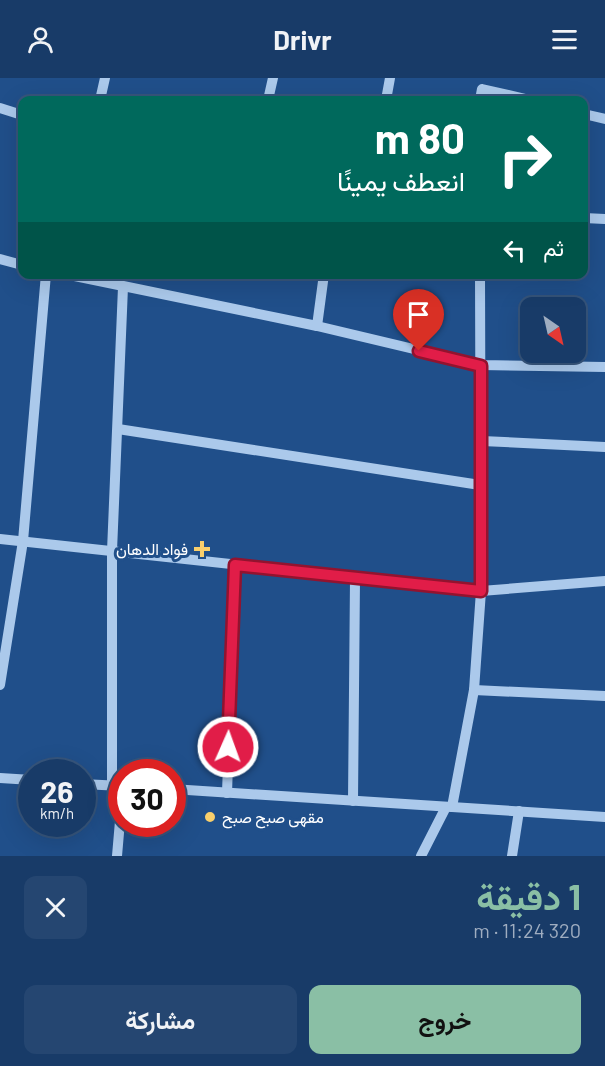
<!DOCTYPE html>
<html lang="ar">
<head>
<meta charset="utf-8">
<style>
  :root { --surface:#183b68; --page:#254671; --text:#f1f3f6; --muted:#9fadc0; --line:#36557c; --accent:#8abfa5 }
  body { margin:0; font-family:Barlow,Vazirmatn,sans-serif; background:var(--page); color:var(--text); direction:rtl; height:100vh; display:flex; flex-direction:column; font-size:22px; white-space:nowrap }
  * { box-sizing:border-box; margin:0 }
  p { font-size:20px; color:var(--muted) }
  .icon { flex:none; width:33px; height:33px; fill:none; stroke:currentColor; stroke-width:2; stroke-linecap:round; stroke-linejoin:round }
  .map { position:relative; height:778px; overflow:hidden; direction:ltr }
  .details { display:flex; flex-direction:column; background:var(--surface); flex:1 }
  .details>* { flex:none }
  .guide { position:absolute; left:18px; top:18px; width:570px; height:183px; border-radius:12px; box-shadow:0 6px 24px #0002,0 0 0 2px var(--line); direction:rtl; background:#00695c; color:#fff; overflow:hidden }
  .needle { width:39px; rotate:146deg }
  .buttons { position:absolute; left:520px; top:219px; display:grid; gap:12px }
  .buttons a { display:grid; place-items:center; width:66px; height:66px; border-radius:12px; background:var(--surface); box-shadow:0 6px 24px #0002,0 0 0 2px var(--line); font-size:30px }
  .speed { position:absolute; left:18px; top:681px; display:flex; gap:12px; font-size:30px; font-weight:700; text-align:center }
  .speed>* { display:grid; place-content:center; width:78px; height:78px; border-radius:50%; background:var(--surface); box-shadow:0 6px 24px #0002,0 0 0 2px var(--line); line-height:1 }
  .speed small { font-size:15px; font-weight:400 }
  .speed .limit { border:9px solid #d22; background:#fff; color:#111 }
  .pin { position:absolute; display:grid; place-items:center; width:51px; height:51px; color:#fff; margin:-62px -26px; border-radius:50% 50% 50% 0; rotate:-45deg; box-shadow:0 0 6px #0007 }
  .pin .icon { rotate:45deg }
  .me { position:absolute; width:66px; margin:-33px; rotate:2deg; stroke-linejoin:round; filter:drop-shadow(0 0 4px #0008) }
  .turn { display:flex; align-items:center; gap:21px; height:126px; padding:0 24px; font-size:27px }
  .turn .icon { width:78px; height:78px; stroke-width:2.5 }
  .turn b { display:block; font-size:42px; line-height:51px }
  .then { display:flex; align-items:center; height:57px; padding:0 24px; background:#0003; gap:12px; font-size:22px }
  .round { display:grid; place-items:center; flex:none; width:63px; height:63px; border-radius:12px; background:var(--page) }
  .headline { display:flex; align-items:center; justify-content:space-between; height:102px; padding:0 24px }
  h1 { font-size:36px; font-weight:700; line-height:45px; color:var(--accent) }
  .action { display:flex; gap:12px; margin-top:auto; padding:12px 24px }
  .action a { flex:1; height:69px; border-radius:12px; background:var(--accent); color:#111; font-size:24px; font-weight:700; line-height:69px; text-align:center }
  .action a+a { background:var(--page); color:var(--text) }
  header { display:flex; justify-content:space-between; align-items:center; height:78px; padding:0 24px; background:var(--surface); font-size:27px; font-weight:700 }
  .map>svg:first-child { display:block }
</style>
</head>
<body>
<header><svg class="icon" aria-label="menu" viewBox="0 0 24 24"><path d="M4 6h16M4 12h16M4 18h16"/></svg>Drivr<svg class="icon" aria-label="person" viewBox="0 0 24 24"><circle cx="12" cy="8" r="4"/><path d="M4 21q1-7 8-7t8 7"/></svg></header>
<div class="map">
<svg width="605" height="778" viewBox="0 0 605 778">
  <rect width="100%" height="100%" fill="#204f8a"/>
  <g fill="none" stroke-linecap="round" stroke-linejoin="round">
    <g stroke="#abc9eb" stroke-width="10">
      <path d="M100 22 105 0"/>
      <path d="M268 22 273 0"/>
      <path d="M386 22 390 0"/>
      <path d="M480 22 482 11 530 22"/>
      <path d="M0 30 22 37"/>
      <path d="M584 36 605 41"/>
      <path d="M584 140 605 141"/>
      <path d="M0 181 22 187"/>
      <path d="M65 196 317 248 481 287 605 289"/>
      <path d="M317 248 324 196"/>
      <path d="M118 351 480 407"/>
      <path d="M482 363 605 369"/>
      <path d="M0 461 481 513 605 503"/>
      <path d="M0 607 23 463 46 196"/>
      <path d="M474 612 605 618"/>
      <path d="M0 700 32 702"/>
      <path d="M82 706 122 708"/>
      <path d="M112 707V473L123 209"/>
      <path d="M172 711 605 739"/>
      <path d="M227 715 235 487"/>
      <path d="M353 723 355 501"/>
      <path d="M452 729 474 612 481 513 480 196"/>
      <path d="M117 778 122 720"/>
      <path d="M421 778 446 729"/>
      <path d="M512 778 519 733"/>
    </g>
  </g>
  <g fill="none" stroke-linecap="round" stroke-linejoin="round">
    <g stroke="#92132f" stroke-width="15">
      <path id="route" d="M228 669 235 487 481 513V288L419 273"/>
    </g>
    <use href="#route" stroke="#e11d48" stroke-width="10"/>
  </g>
  <g fill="#f9cf6c" stroke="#204f8a" stroke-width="2">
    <path d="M199 462h6v6h6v6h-6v6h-6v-6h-6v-6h6z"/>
    <circle cx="210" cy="739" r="6"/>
  </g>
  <g text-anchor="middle" stroke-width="6" stroke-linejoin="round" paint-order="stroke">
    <g font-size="16" fill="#fff" stroke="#204f8a" text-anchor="end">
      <text x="188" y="477">فواد الدهان</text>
      <text x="222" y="745" text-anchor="start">مقهى صبح صبح</text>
    </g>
  </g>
</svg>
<div class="buttons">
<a><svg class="needle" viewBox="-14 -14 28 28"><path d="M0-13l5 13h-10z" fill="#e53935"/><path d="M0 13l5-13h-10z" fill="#9fadc0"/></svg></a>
</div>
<div class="speed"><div>26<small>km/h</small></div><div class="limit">30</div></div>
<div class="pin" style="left:419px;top:273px;background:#d93025"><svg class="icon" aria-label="arrive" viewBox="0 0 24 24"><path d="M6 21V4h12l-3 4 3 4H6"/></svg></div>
<svg class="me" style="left:228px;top:669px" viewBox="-20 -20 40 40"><circle r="17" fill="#e11d48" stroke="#fff" stroke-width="3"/><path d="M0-11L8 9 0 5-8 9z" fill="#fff"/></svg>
<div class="guide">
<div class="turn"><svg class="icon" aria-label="right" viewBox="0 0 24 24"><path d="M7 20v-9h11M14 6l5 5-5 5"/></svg><div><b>80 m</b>انعطف يمينًا</div></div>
<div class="then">ثم<svg class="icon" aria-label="left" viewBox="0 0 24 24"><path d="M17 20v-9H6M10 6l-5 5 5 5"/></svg></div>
</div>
</div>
<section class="details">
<div class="headline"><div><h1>1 دقيقة</h1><p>320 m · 11:24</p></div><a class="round"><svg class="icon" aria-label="close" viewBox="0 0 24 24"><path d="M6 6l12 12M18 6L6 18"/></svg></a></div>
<div class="action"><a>خروج</a><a>مشاركة</a></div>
</section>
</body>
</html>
